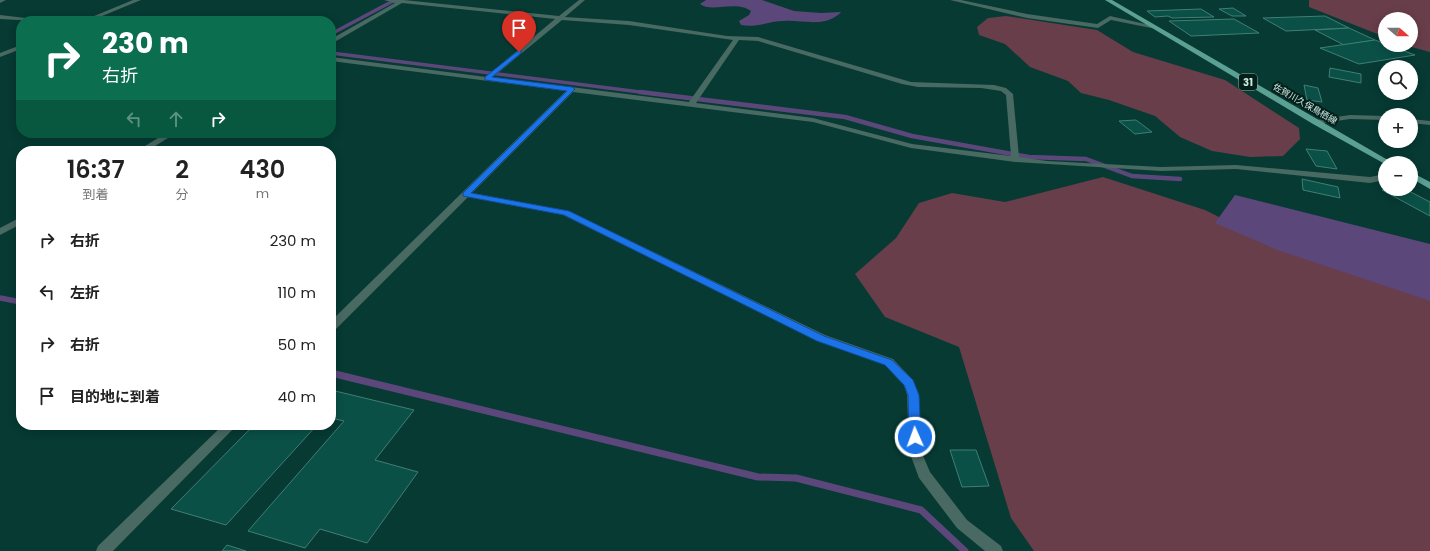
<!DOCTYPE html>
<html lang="ja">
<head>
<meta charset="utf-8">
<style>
  :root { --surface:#fff; --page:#f6f6f6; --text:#222; --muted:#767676 }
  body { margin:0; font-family:Poppins,"Noto Sans JP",sans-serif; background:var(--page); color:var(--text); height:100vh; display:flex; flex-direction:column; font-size:15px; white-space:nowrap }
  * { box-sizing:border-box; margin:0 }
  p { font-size:13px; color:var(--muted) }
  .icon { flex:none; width:22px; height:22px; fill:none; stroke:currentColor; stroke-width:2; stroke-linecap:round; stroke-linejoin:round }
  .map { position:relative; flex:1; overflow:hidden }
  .panel { position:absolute; left:16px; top:146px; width:320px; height:284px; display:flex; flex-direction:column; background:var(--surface); border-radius:16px; box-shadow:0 2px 10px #0003 }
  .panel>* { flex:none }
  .hud { position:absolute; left:16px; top:16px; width:320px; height:122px; border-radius:16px; box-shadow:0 2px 10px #0003; background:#0b6e4f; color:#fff; overflow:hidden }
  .needle { width:26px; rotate:110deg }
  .controls { position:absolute; left:1378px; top:12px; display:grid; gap:8px }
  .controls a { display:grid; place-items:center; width:40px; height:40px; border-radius:50%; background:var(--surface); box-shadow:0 2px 10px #0003; font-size:20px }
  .pin { position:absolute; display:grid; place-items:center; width:34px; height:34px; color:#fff; margin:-41px -17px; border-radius:50% 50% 50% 0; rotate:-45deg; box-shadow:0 0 4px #0007 }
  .pin .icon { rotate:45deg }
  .me { position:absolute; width:44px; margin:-22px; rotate:358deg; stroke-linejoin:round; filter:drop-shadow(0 0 3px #0008) }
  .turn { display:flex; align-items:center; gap:14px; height:84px; padding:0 20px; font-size:18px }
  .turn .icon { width:52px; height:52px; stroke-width:2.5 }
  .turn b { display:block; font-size:28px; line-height:34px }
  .lanes { display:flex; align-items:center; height:38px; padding:0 20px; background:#0003; justify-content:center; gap:20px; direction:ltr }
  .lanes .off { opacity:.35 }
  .eta { display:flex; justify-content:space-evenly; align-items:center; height:68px; text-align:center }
  .eta b { font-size:24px; font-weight:600; line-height:28px }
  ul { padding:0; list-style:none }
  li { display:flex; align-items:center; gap:12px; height:52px; padding:0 20px }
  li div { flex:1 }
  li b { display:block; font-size:15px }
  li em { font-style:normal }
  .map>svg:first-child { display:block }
</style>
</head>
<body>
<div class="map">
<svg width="1430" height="551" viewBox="0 0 1430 551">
  <rect width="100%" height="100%" fill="#063a33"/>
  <g fill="#683e4a">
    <path d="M1309 0H1430V52L1404 45H1411V19H1385V37L1309 7Z"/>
    <path d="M1006 16 1097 30 1133 52 1225 80 1299 128 1300 139 1283 156 1250 157 1212 151 1180 137 1155 116 1109 100 1081 93 1068 81 1030 67 1005 44 979 35 977 27 988 18Z"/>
    <path d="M1103 177 1205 210 1275 245 1430 298V551H1034L1011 518 959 347 885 317 855 274 896 238 919 203 952 193 1005 202Z"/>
  </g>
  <g fill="#5c477b">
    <path d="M706 0H762L794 11 821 13 841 12C838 16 830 20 825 21 812 24 797 20 784 21 769 21 757 28 741 25L739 21 749 15 751 11C736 0 712 13 700 4Z"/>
    <path d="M1235 195 1430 244V301L1280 251 1215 223Z"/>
  </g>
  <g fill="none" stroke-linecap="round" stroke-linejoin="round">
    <g stroke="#5c477b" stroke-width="3.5">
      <path d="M331 34 395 0"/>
      <path d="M331 53 648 93"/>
    </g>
    <path stroke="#5c477b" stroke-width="4.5" d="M640 92 845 117 912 136 1029 157 1086 159 1132 176 1180 179"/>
    <path stroke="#5c477b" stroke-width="5.5" d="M0 298 21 302"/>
    <path stroke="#5c477b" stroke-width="7" d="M331 373 758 477 796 478 921 510 965 551"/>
  </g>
  <g fill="#0a5047" stroke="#417e74">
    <path d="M1233 8 1246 16H1232L1219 9Z"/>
    <path d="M1201 9 1214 17 1172 18 1168 16 1155 17 1147 11Z"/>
    <path d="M1325 16 1349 28 1286 31 1263 18Z"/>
    <path d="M1234 19 1259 33 1191 36 1169 21Z"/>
    <path d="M1349 28 1375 40 1344 45 1315 30Z"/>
    <path d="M1375 40 1415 55 1359 64 1320 48Z"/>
    <path d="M1330 68 1361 74V83L1329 77Z"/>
    <path d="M1304 85 1318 88 1322 102 1307 100Z"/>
    <path d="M1136 120 1152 132 1135 134 1119 121Z"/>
    <path d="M1306 149 1327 151 1337 169 1316 166Z"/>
    <path d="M1302 179 1338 187 1340 198 1303 190Z"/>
    <path d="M1386 189H1405L1430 202V216L1382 190Z"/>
    <path d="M331 390 414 410 375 460 418 472 367 543 320 529 305 548 248 531 344 421 331 418Z"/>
    <path d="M254 425H317L226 525 171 509Z"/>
    <path d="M950 450H976L989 486 962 487Z"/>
    <path d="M227 545 246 551H222Z"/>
  </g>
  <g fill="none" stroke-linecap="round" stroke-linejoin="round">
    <g fill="#496963" fill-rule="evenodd">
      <path d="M0 0H6L0 3Z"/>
      <path d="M133 0H141L90 21H82Z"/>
      <path d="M384 0H404L559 16 579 0H585L565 17 629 21 727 36 758 37 911 82 994 85 1006 88 1013 94 1019 157 1047 161 1161 167 1236 165 1370 177 1385 174V180L1370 183 1236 169 1161 171 1015 162 911 148 813 122 573 92 472 193 569 211 825 335 893 359 913 380 919 395 921 451 930 472 967 520 1001 546 1003 551H985L957 528 919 478 909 451 907 395 904 385 885 365 817 341 563 215 468 197 335 330 331 331V321L566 91 331 61V57L486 77 555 19 402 3 331 44V39L395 3ZM562 20 629 25 733 40 689 102 493 77ZM739 40 758 41 902 84 918 87 981 88 1001 91 1006 95 1011 156 912 144 813 118 696 103Z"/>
      <path d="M950 0H961L1027 14 1097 24 1110 16 1154 26 1151 28 1111 20 1098 28 1027 18Z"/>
      <path d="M0 15 34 19 37 21 0 19Z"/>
      <path d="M21 45V49L0 57V53Z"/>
      <path d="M1350 115 1385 116V120L1350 119 1316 124 1312 122 1316 120Z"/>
      <path d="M1411 119 1430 121V125L1411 123Z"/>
      <path d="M166 133H176L147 151H137Z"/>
      <path d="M21 217V224L0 235V228Z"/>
      <path d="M223 425H237L113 551H96L98 546Z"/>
    </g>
    <g fill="#5ba093" fill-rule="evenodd">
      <path d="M1105 0H1112L1393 163 1385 164 1313 124Z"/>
      <path d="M1411 172 1430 182V189L1411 178Z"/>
    </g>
  </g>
  <path fill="#1a73e8" stroke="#114b97" d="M519 50 522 52 521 53 492 77 572 87 575 89 471 193 569 211 824 336 892 360 913 380 919 395 921 437 919 440 915 441 911 440 909 437 908 395 904 385 885 365 817 341 564 215 463 196V193L567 91 485 80V77Z"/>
  <g text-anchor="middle" stroke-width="4" stroke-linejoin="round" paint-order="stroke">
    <g font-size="9" fill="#ccebe4" stroke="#041e1a">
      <text transform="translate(1305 104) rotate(30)" y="3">佐賀川久保鳥栖線</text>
    </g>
    <rect fill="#041e1a" stroke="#90aea7" stroke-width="1" x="1239" y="74" width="18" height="16" rx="3"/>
    <g font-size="10" font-weight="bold" fill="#ccebe4">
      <text x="1248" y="86">31</text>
    </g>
  </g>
</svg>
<div class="controls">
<a><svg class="needle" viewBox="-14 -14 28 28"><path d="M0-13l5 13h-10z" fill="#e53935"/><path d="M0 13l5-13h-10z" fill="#767676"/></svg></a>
<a><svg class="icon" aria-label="search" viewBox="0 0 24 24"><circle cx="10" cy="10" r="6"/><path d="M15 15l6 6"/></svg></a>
<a>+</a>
<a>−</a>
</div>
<div class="pin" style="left:519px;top:52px;background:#d93025"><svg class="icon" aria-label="arrive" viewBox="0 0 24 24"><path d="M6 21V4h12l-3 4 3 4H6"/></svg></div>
<svg class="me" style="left:915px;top:437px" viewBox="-20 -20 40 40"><circle r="17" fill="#1a73e8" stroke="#fff" stroke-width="3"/><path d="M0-11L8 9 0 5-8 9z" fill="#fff"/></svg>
<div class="hud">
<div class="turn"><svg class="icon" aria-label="right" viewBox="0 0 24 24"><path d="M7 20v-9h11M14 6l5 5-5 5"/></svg><div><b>230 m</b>右折</div></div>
<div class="lanes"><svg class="icon off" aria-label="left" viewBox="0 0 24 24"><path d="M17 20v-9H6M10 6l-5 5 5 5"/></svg><svg class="icon off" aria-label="ahead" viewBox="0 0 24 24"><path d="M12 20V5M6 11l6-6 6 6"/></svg><svg class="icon" aria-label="right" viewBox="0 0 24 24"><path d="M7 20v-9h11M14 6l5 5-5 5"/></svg></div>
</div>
<section class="panel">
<div class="eta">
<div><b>16:37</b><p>到着</p></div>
<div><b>2</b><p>分</p></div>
<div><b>430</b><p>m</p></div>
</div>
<ul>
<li><svg class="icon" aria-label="right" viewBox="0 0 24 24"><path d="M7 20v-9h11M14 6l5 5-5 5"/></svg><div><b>右折</b></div><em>230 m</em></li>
<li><svg class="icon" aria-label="left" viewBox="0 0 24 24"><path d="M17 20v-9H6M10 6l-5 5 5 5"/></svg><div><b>左折</b></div><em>110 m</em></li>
<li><svg class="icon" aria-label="right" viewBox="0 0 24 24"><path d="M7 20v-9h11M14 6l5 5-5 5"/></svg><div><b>右折</b></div><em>50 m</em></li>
<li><svg class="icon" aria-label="arrive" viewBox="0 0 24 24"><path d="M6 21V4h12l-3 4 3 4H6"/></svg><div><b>目的地に到着</b></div><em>40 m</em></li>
</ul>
</section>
</div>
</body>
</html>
